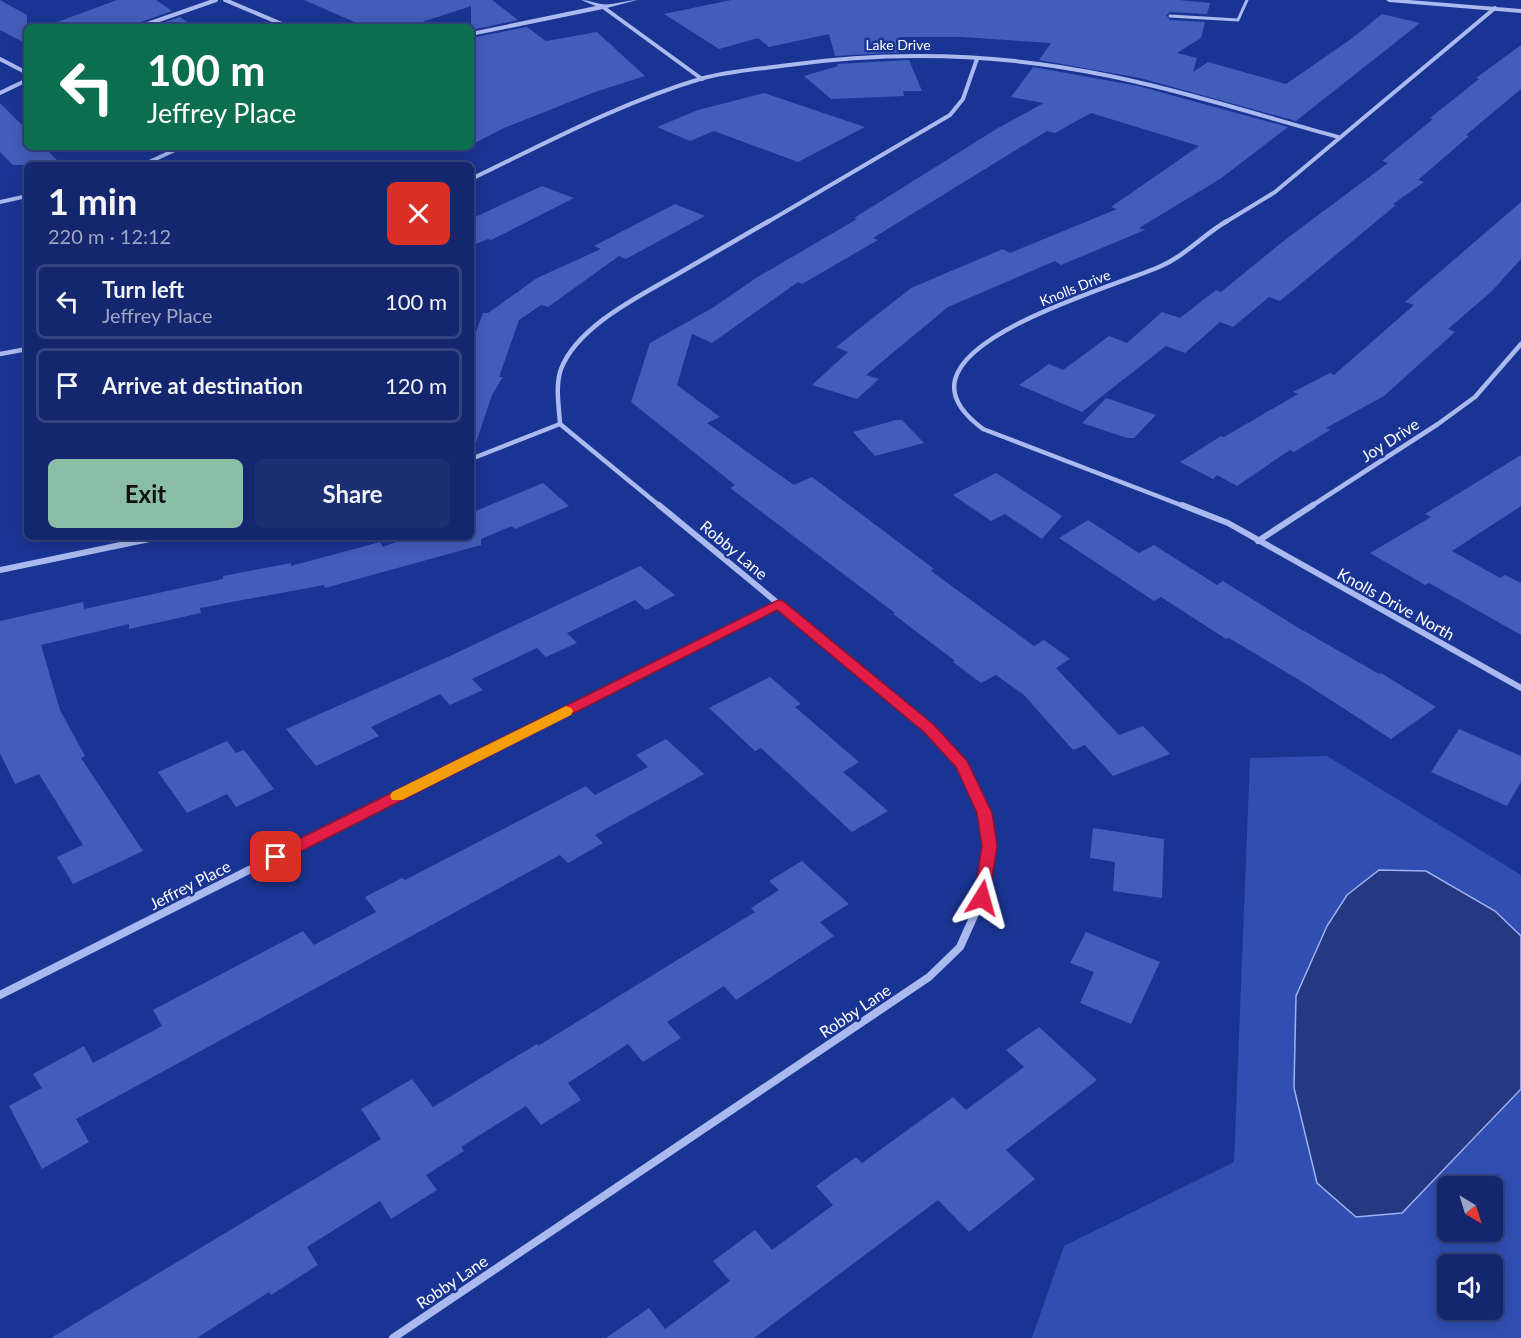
<!DOCTYPE html>
<html lang="en">
<head>
<meta charset="utf-8">
<style>
  :root { --surface:#14276e; --page:#1d2f73; --text:#f1f3f6; --muted:#9da5c2; --line:#334481; --accent:#8abfa5 }
  body { margin:0; font-family:Lato,sans-serif; background:var(--page); color:var(--text); height:100vh; display:flex; flex-direction:column; font-size:22px; white-space:nowrap }
  * { box-sizing:border-box; margin:0 }
  p { font-size:20px; color:var(--muted) }
  .icon { flex:none; width:33px; height:33px; fill:none; stroke:currentColor; stroke-width:2; stroke-linecap:round; stroke-linejoin:round }
  .map { position:relative; flex:1; overflow:hidden }
  .drawer { position:absolute; left:24px; top:162px; width:450px; height:378px; display:flex; flex-direction:column; background:var(--surface); border-radius:9px; box-shadow:0 3px 15px #0003,0 0 0 2px var(--line) }
  .drawer>* { flex:none }
  .guide { position:absolute; left:24px; top:24px; width:450px; height:126px; border-radius:9px; box-shadow:0 3px 15px #0003,0 0 0 2px var(--line); background:#0b6e4f; color:#fff; overflow:hidden }
  .needle { width:39px; rotate:142deg }
  .fabs { position:absolute; left:1437px; top:1176px; display:grid; gap:12px }
  .fabs a { display:grid; place-items:center; width:66px; height:66px; border-radius:9px; background:var(--surface); box-shadow:0 3px 15px #0003,0 0 0 2px var(--line); font-size:30px }
  .pin { position:absolute; display:grid; place-items:center; width:51px; height:51px; color:#fff; margin:-26px; border-radius:12px; box-shadow:0 3px 9px #0006 }
  .me { position:absolute; width:66px; margin:-33px; rotate:8deg; stroke-linejoin:round; filter:drop-shadow(0 0 4px #0008) }
  .turn { display:flex; align-items:center; gap:21px; height:126px; padding:0 24px; font-size:27px }
  .turn .icon { width:78px; height:78px; stroke-width:2.5 }
  .turn b { display:block; font-size:42px; line-height:51px }
  .round { display:grid; place-items:center; flex:none; width:63px; height:63px; border-radius:9px; background:var(--page) }
  .summary { display:flex; align-items:center; justify-content:space-between; height:102px; padding:0 24px }
  h1 { font-size:36px; font-weight:700; line-height:45px }
  .action { display:flex; gap:12px; margin-top:auto; padding:12px 24px }
  .action a { flex:1; height:69px; border-radius:9px; background:var(--accent); color:#111; font-size:24px; font-weight:700; line-height:69px; text-align:center }
  .action a+a { background:var(--page); color:var(--text) }
  ul { padding:0; list-style:none }
  li { display:flex; align-items:center; gap:18px; height:75px; margin:0 12px 9px; padding:0 12px; border:3px solid var(--line); border-radius:9px }
  li div { flex:1 }
  li b { display:block; font-size:22px }
  li em { font-style:normal }
  .map>svg:first-child { display:block }
</style>
</head>
<body>
<div class="map">
<svg width="1521" height="1338" viewBox="0 0 1521 1338">
  <rect width="100%" height="100%" fill="#1a3493"/>
  <path fill="#314eb2" fill-rule="evenodd" d="M1327 756 1521 875V936L1495 911 1296 996 1294 1088 1317 1183 1465 1149 1521 1089V1338H1032L1064 1246 1234 1162 1250 758ZM1448 1186H1492V1232H1448ZM1448 1264H1492V1310H1448Z"/>
  <path fill="#253881" stroke="#9db2f1" stroke-width="1.5" d="M1379 870 1426 871 1495 911 1521 936V1089L1402 1213 1356 1217 1317 1183 1294 1088 1296 996 1327 926 1347 895Z"/>
  <g fill="#435dba">
    <path d="M0 0 27 15V44L0 30Z"/>
    <path d="M117 0H156L172 11 138 23 135 27H53L52 24Z"/>
    <path d="M304 0H492L518 20 471 30V6L407 27H366Z"/>
    <path d="M731 0H1179L1210 3 1207 14 1170 12 1166 15 1170 20 1205 22 1201 38 1177 53 1197 58 1193 72 1208 62 1286 84 1351 39 1382 14 1420 23 1296 121 1140 78 1039 60 1051 43 962 37H900L906 52 835 56 829 34 769 47 758 38 719 49 664 14Z"/>
    <path d="M180 17 194 27H151Z"/>
    <path d="M527 27 546 41 597 32 645 76 595 92 504 128 471 145V38Z"/>
    <path d="M1521 45V89L1466 135 1469 136 1418 180 1424 182 1393 204 1396 205 1280 301 1269 297 1233 327 1220 322 1185 353 1166 346 1082 412 1019 385 1049 364 1063 370 1109 336 1127 343 1162 312 1180 318 1216 290 1221 292 1286 239 1388 163 1382 161 1433 119 1430 118 1479 79 1476 78Z"/>
    <path d="M909 60 922 91H903L904 96 831 99 804 76 838 66 837 64Z"/>
    <path d="M1033 67 1138 86 1288 127 1220 179 1139 228 1145 230 1061 265 1055 261 948 307 866 375 879 379 857 399 812 385 848 352 836 347 911 288 1003 249 1010 253 1117 209 1111 207 1199 146 1091 113 1055 133 1047 131 873 238 878 240 802 284 798 282 712 343 692 334 677 385 720 417 707 423 771 469 794 485 812 477 934 569 931 571 1034 646 1044 640 1070 659 1056 668 1119 735 1143 726 1170 754 1113 776 1085 745 1073 750 1024 695 996 675 981 683 953 662 955 661 893 614 895 613 730 488 735 485 631 402 650 343 714 307 756 278 857 219 854 218 998 128 1044 103 1011 97Z"/>
    <path d="M764 93 865 127 798 162 714 131 690 141 657 127 698 110Z"/>
    <path d="M0 103 27 130V147H44L62 165H13L0 152Z"/>
    <path d="M542 186 574 198 491 240 488 239 471 246V219Z"/>
    <path d="M1521 202V259L1491 292 1448 329 1455 332 1384 396 1326 428 1330 430 1294 452 1290 450 1237 486 1217 475 1213 479 1180 462 1221 436 1224 437 1298 394 1293 392 1330 373 1334 375 1414 305 1405 302Z"/>
    <path d="M675 204 705 216 626 259 619 256 548 307 541 305 519 320 499 377H503L492 395 475 446 471 445V345L483 313H488L537 278 601 249 594 246Z"/>
    <path d="M1106 398 1156 415 1134 438H1127L1082 423Z"/>
    <path d="M896 420H902L924 443 875 456 853 432Z"/>
    <path d="M1521 455V506L1452 551 1500 578 1505 575 1521 583V635L1429 583 1425 585 1370 553 1431 517 1425 514Z"/>
    <path d="M996 473 1062 516 1042 539 1005 514 991 521 953 495Z"/>
    <path d="M543 483 569 506 515 529 512 526 481 539V545L325 588 324 585 200 608 201 613 129 629V624L41 645 60 710 85 756 81 758 143 851 73 884 57 857 83 845 39 774 15 784 0 753V621L83 602 84 609 223 579V576L291 563V566L380 542 383 547 408 537H471V513Z"/>
    <path d="M1088 520 1139 553 1154 545 1217 585 1223 581 1297 627 1379 674 1381 673 1436 707 1391 739 1309 686 1229 638 1226 639 1161 597 1154 601 1059 538Z"/>
    <path d="M640 566 675 595 646 610 635 600 567 633 577 643 546 657 537 648 472 679 483 690 450 705 440 694 371 727 379 736 316 766 286 729 450 656Z"/>
    <path d="M770 677 801 704 795 707 859 762 843 772 888 811 852 832 761 748 755 751 709 708Z"/>
    <path d="M1459 729 1521 756V782L1507 806 1431 772Z"/>
    <path d="M666 739 704 774 595 835 603 843 568 863 560 855 76 1119 89 1142 42 1169 9 1106 42 1088 33 1074 84 1046 93 1063 162 1026 153 1010 303 931 314 945 376 912 365 897 402 878 405 880 586 786 595 795 648 767 636 755Z"/>
    <path d="M227 741 236 753 244 750 274 789 236 807 227 794 187 813 158 772Z"/>
    <path d="M1093 828 1164 839 1162 898 1113 891 1115 862 1090 858Z"/>
    <path d="M802 861 849 904 820 922 834 936 736 1000 724 986 667 1022 681 1038 643 1062 628 1044 568 1083 581 1100 541 1125 526 1106 461 1147 464 1151 426 1175 437 1190 391 1219 380 1201 307 1247 318 1265 271 1295 269 1292 197 1338H51L381 1139 361 1109 412 1079 433 1107 537 1044 538 1046 755 912 751 908 779 890 769 881Z"/>
    <path d="M1086 932 1160 962 1131 1024 1080 1003 1094 972 1070 963Z"/>
    <path d="M1039 1027 1097 1080 1006 1150 1035 1179 969 1232 938 1200 754 1338H606L649 1308 665 1329 730 1281 713 1261 755 1230 772 1250 833 1205 816 1186 856 1157 862 1163 953 1097 966 1110 1024 1067 1006 1050Z"/>
  </g>
  <g fill="none" stroke-linecap="round" stroke-linejoin="round">
    <path stroke="#aabaef" stroke-width="3" d="M1170 16 1238 20 1247 0"/>
    <g stroke="#aabaef" stroke-width="4">
      <path d="M225 0 289 27"/>
      <path d="M603 7 702 79"/>
      <path d="M139 27 216 0"/>
      <path d="M0 59 27 73"/>
      <path d="M0 93 27 80"/>
      <path d="M471 179C546 143 620 103 700 79 728 71 760 69 789 65 896 50 1005 54 1110 76 1187 92 1262 116 1338 137"/>
      <path d="M766 223 950 115 963 99 977 59"/>
      <path d="M1224 223 1275 192 1495 8"/>
    </g>
    <g stroke="#aabaef" stroke-width="4.5">
      <path d="M0 354 27 349"/>
      <path d="M471 459 560 424"/>
      <path d="M661 507 560 424C559 406 555 386 561 369 578 325 642 295 681 272 710 255 740 238 769 221"/>
      <path d="M1186 507 983 429C968 418 950 401 955 380 967 328 1114 286 1159 267 1185 256 1203 235 1227 221"/>
      <path d="M1310 507 1438 424 1475 397 1521 344"/>
    </g>
    <g stroke="#aabaef" stroke-width="6">
      <path d="M659 505 929 728C971 775 994 806 986 871"/>
      <path d="M1182 505 1228 523 1521 688"/>
      <path d="M1258 541 1313 505"/>
      <path d="M0 570 159 537"/>
      <path d="M246 871 779 604"/>
    </g>
    <g stroke="#aabaef" stroke-width="8">
      <path d="M0 995 249 870"/>
      <path d="M393 1338 929 977 960 947 982 898 986 870"/>
    </g>
    <g fill="#aabaef" fill-rule="evenodd">
      <path d="M581 0C589 0 594 3 601 4 611 6 626 0 637 0L603 9 471 36V32L596 6Z"/>
      <path d="M1386 0H1409L1521 9V13L1389 2Z"/>
      <path d="M177 147H186L147 165H138Z"/>
      <path d="M27 194V198L0 204V200Z"/>
    </g>
  </g>
  <path fill="#e11d48" stroke="#92132f" stroke-width="1.5" d="M778 600 783 601 934 725 967 761 992 813 997 846 988 902H976L974 898 982 846 977 813 956 767 924 732 777 610 282 861H271L269 857 271 853Z"/>
  <path fill="#f59e0b" d="M566 706 571 708 573 711 571 715 402 800H392L390 796 392 792Z"/>
  <g text-anchor="middle" stroke-width="5" stroke-linejoin="round" paint-order="stroke">
    <g font-size="14" fill="#fff" stroke="#1a3493">
      <text x="898" y="50">Lake Drive</text>
      <text transform="translate(1075 288) rotate(-22)" y="5">Knolls Drive</text>
    </g>
    <g font-size="16" fill="#fff" stroke="#1a3493">
      <text transform="translate(1390 440) rotate(-33)" y="6">Joy Drive</text>
      <text transform="translate(734 550) rotate(40)" y="6">Robby Lane</text>
      <text transform="translate(1396 604) rotate(29)" y="6">Knolls Drive North</text>
      <text transform="translate(190 885) rotate(-27)" y="6">Jeffrey Place</text>
      <text transform="translate(855 1011) rotate(-34)" y="6">Robby Lane</text>
      <text transform="translate(452 1282) rotate(-34)" y="6">Robby Lane</text>
    </g>
  </g>
</svg>
<div class="fabs">
<a><svg class="needle" viewBox="-14 -14 28 28"><path d="M0-13l5 13h-10z" fill="#e53935"/><path d="M0 13l5-13h-10z" fill="#9da5c2"/></svg></a>
<a><svg class="icon" aria-label="sound" viewBox="0 0 24 24"><path d="M4 9h4l5-4v14l-5-4H4zM17 9q2 3 0 6"/></svg></a>
</div>
<div class="pin" style="left:276px;top:857px;background:#d93025"><svg class="icon" aria-label="arrive" viewBox="0 0 24 24"><path d="M6 21V4h12l-3 4 3 4H6"/></svg></div>
<svg class="me" style="left:982px;top:898px" viewBox="-20 -20 40 40"><path d="M0-17L14 15 0 8-14 15z" fill="#e11d48" stroke="#fff" stroke-width="4"/></svg>
<div class="guide">
<div class="turn"><svg class="icon" aria-label="left" viewBox="0 0 24 24"><path d="M17 20v-9H6M10 6l-5 5 5 5"/></svg><div><b>100 m</b>Jeffrey Place</div></div>
</div>
<section class="drawer">
<div class="summary"><div><h1>1 min</h1><p>220 m · 12:12</p></div><a class="round" style="background:#d93025;color:#fff"><svg class="icon" aria-label="close" viewBox="0 0 24 24"><path d="M6 6l12 12M18 6L6 18"/></svg></a></div>
<ul>
<li><svg class="icon" aria-label="left" viewBox="0 0 24 24"><path d="M17 20v-9H6M10 6l-5 5 5 5"/></svg><div><b>Turn left</b><p>Jeffrey Place</p></div><em>100 m</em></li>
<li><svg class="icon" aria-label="arrive" viewBox="0 0 24 24"><path d="M6 21V4h12l-3 4 3 4H6"/></svg><div><b>Arrive at destination</b></div><em>120 m</em></li>
</ul>
<div class="action"><a>Exit</a><a>Share</a></div>
</section>
</div>
</body>
</html>
